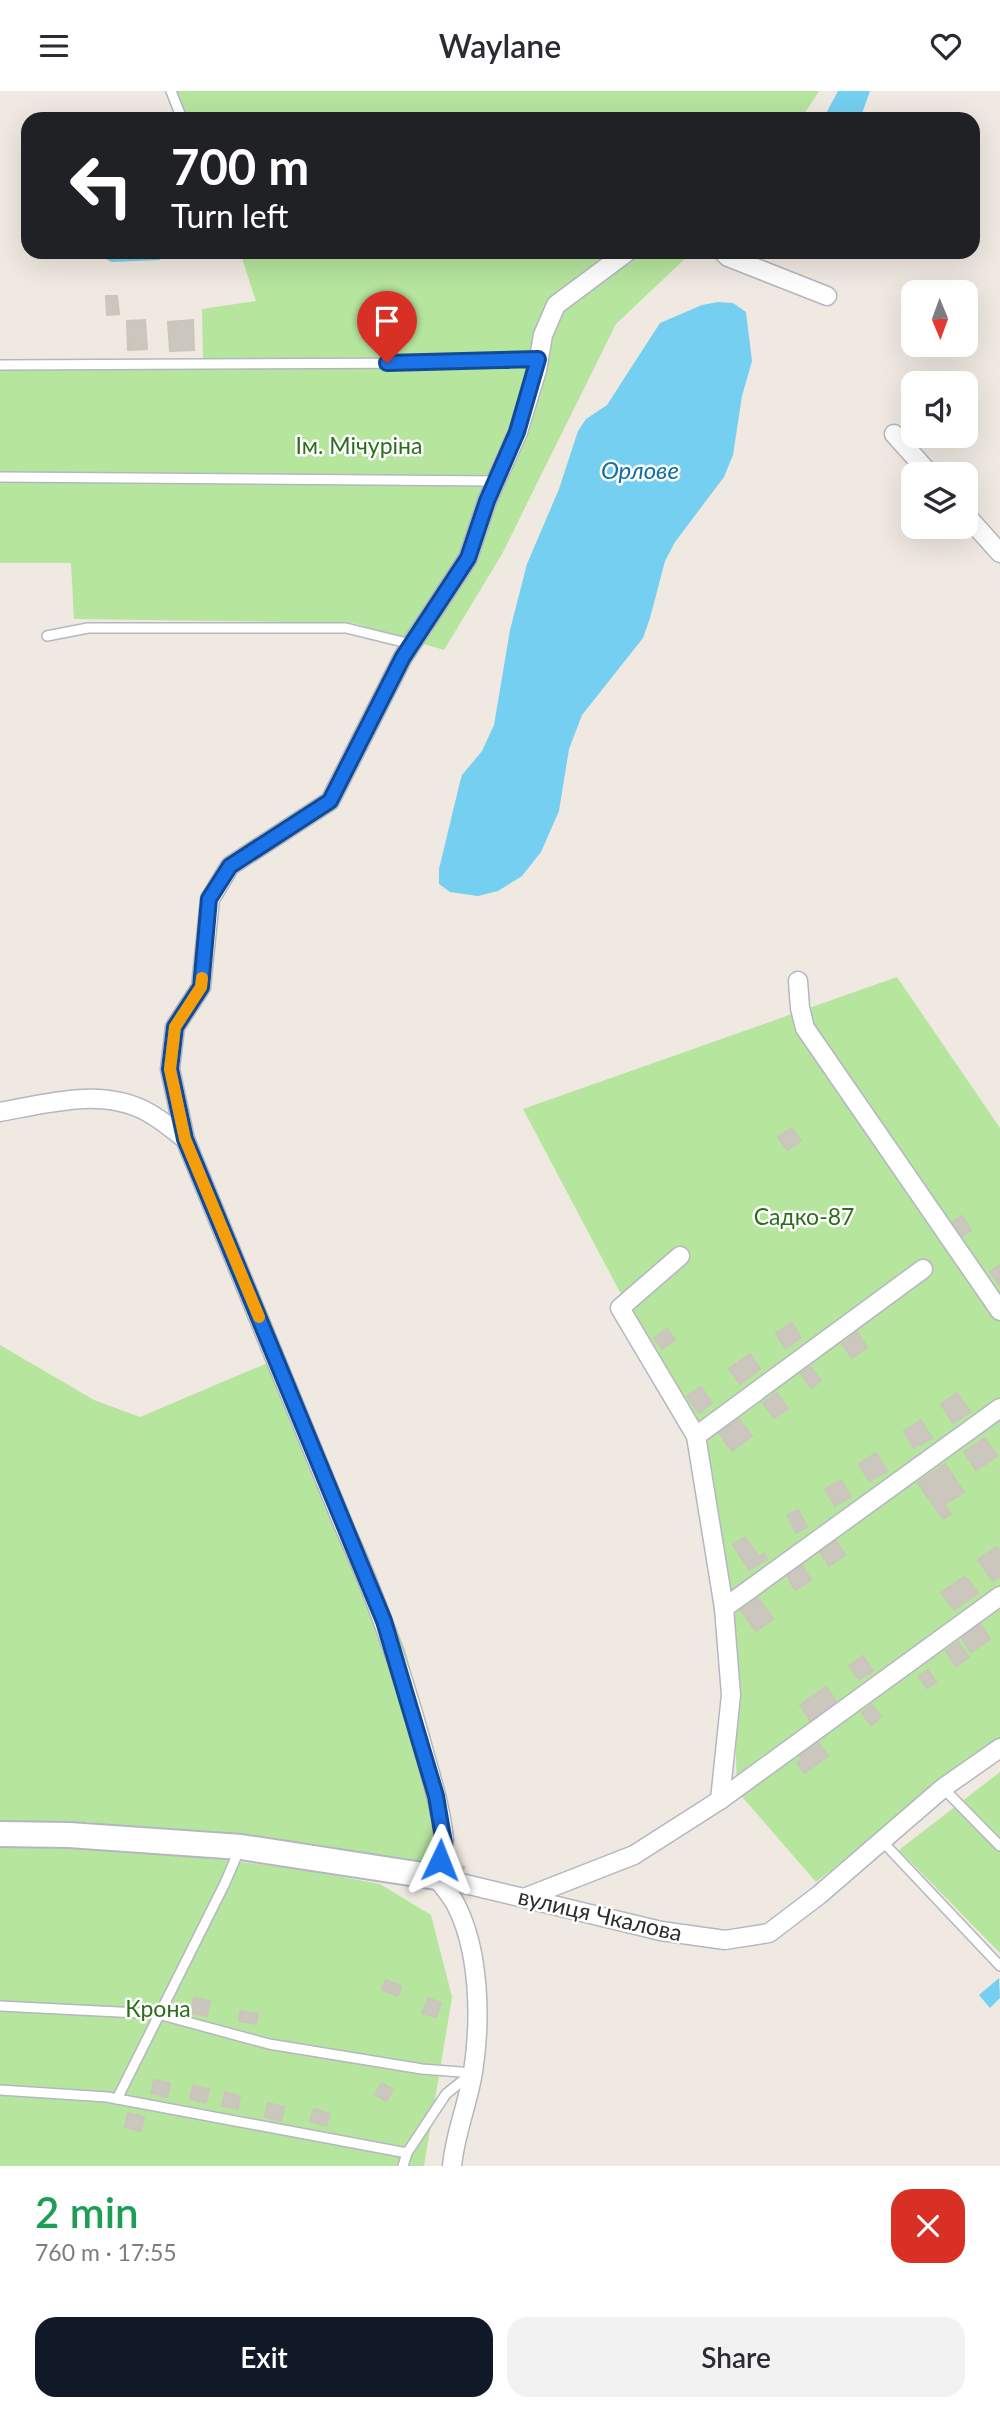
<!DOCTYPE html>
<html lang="en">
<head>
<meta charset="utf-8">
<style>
  :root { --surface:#fff; --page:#f2f2f3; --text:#2b2b33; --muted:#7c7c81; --accent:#111827 }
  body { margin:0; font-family:Lato,sans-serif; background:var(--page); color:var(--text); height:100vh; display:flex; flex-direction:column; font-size:26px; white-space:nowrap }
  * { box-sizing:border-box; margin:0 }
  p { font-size:23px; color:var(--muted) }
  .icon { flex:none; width:38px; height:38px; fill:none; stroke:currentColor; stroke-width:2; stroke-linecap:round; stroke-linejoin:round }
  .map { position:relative; height:2075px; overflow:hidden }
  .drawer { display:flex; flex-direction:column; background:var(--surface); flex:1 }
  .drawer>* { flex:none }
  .hud { position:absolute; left:21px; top:21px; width:959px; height:147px; border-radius:21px; box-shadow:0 7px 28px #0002; background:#202124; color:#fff; overflow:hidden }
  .needle { width:46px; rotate:179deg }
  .buttons { position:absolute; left:901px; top:189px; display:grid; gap:14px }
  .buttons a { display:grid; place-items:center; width:77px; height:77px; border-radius:14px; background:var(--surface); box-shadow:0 7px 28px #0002; font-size:35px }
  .pin { position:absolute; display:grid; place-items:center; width:60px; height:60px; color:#fff; margin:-72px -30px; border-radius:50% 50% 50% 0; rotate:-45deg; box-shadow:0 0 7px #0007 }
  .pin .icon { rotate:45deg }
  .me { position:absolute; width:77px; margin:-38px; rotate:2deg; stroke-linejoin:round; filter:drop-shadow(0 0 5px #0008) }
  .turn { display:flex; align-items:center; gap:24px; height:147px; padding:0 35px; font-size:32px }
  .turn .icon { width:91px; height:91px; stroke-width:2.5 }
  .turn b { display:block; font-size:49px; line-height:60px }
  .round { display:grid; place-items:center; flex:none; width:74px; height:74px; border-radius:21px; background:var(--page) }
  .headline { display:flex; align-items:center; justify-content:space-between; height:119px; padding:0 35px }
  h1 { font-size:42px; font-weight:600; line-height:52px; color:#1e9e55 }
  .button { display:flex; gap:14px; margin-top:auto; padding:14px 35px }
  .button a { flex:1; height:80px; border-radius:21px; background:var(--accent); color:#fff; font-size:28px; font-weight:600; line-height:80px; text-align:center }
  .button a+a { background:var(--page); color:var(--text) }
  header { display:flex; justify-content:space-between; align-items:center; height:91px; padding:0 35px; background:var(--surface); font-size:32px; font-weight:600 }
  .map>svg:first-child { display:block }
</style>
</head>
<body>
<header><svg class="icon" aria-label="menu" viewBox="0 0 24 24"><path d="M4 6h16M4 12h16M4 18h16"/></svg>Waylane<svg class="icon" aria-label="heart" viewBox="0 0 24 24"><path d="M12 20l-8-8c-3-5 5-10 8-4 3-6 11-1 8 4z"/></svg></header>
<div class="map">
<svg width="1000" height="2075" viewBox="0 0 1000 2075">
  <rect width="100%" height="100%" fill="#efe9e1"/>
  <g fill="#b6e59e">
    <path d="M175 0H819L801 28H186Z"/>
    <path d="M240 161H692L616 233 502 463 444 559 353 532 74 528 71 472H0V272L203 270 202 218 256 210Z"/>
    <path d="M897 886 1000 1037V1648L816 1791 737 1700 732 1538 702 1348 622 1205 523 1018Z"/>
    <path d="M0 1254 94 1309 140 1326 284 1265 405 1558 454 1744 430 1778 83 1741 92 1731 0 1733Z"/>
    <path d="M1000 1681V1862L899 1759Z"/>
    <path d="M0 1753 160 1761 299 1778 380 1793 431 1824 452 1906 424 2075H0Z"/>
  </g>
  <g fill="#75cff0">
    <path d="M838 0H870L860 28H823Z"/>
    <path d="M91 161H158L160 169 112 171Z"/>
    <path d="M718 211 733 212 746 221 752 270 742 305 733 364 724 386 675 451 665 470 650 527 643 547 582 624 569 658 559 720 541 761 522 785 498 800 478 805 450 801 439 793V778L460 691 462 684 482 660 494 634 510 539 527 473 559 398 578 340 586 328 607 314 660 232 702 214Z"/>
    <path d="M999 1887 1000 1907 990 1917 979 1904Z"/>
  </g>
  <g fill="#cbc7bf" stroke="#cbc5ba" stroke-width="2">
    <path d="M106 205H117L119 223 107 224Z"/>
    <path d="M145 229 147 258 128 259 127 230Z"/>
    <path d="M193 229 194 259 170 260 168 231Z"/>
    <path d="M792 1037 801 1050 787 1059 778 1046Z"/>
    <path d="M962 1125 971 1139 959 1147 950 1133Z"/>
    <path d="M1000 1174V1195L990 1181Z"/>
    <path d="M792 1232 801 1247 785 1257 776 1242Z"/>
    <path d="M667 1238 675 1249 662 1258 654 1247Z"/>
    <path d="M857 1241 867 1256 852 1267 842 1253Z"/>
    <path d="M750 1263 760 1278 740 1293 729 1278Z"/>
    <path d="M811 1276 821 1290 811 1297 801 1283Z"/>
    <path d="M701 1296 712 1312 699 1322 687 1305Z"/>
    <path d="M777 1302 788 1317 774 1327 763 1312Z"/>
    <path d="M957 1302 970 1321 953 1332 941 1313Z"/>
    <path d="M739 1328 752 1345 732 1360 719 1342Z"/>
    <path d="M921 1329 932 1347 914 1357 904 1340Z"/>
    <path d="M985 1347 997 1365 976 1379 964 1361Z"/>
    <path d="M876 1362 887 1380 869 1390 859 1373Z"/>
    <path d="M945 1373 964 1401 944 1414 951 1423 943 1428 918 1392Z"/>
    <path d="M841 1389 851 1406 835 1415 825 1398Z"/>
    <path d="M798 1419 807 1436 796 1442 787 1424Z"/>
    <path d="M745 1446 759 1466 764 1462 767 1468 749 1479 733 1454Z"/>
    <path d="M836 1450 845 1464 829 1475 820 1461Z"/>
    <path d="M996 1456 1000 1460V1485L993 1490 978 1469Z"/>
    <path d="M802 1474 811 1489 795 1499 786 1483Z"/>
    <path d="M965 1485 978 1502 954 1519 941 1502Z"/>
    <path d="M758 1507 773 1528 756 1540 741 1519Z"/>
    <path d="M980 1533 990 1548 971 1561 961 1546Z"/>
    <path d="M958 1551 969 1566 956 1575 946 1560Z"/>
    <path d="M863 1565 873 1580 859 1589 849 1575Z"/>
    <path d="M928 1579 936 1591 927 1597 919 1585Z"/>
    <path d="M826 1596 838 1613 812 1632 800 1614Z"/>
    <path d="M872 1614 881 1626 871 1634 862 1622Z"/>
    <path d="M817 1650 828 1665 804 1682 797 1672 802 1668 799 1664Z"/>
    <path d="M453 1774 464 1776 462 1784 451 1781Z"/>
    <path d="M386 1889 401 1895 398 1905 382 1899Z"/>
    <path d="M194 1907 210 1910 207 1925 191 1922Z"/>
    <path d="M428 1907 441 1912 436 1926 422 1922Z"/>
    <path d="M240 1920 258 1923 256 1933 239 1930Z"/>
    <path d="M154 1989 170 1992 167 2006 151 2002Z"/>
    <path d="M382 1992 393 1999 386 2010 375 2003Z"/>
    <path d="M193 1995 209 1998 206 2012 190 2008Z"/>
    <path d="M225 2001 240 2005 238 2018 222 2015Z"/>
    <path d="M268 2012 284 2016 281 2030 265 2026Z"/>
    <path d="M314 2018 330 2023 326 2035 310 2030Z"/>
    <path d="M128 2022 144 2026 141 2040 125 2036Z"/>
  </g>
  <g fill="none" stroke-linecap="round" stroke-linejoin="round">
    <g stroke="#b4b7c1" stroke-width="12">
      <g id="lane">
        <path d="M171 0 182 28"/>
        <path d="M0 274 438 272 538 268"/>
        <path d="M0 386 496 390"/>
        <path d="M47 545 88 537H346L411 553"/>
        <path d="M943 1697 1000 1755"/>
        <path d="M881 1749 1000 1875"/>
        <path d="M0 1915 158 1923 269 1953 422 1978 473 1982"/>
        <path d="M0 1999 107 2006 407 2062 446 2003 471 1983"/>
        <path d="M117 2008 225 1792 240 1757"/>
        <path d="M403 2075 407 2062"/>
      </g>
    </g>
    <g stroke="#b4b7c1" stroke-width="21">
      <g id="street">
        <path d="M723 161 728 166 827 205"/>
        <path d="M894 343 930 383"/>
        <path d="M966 424 1000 462"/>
        <path d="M798 890 800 917 805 937 1000 1220"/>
        <path d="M0 1021C48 1012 104 996 149 1022 162 1029 173 1039 185 1048"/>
        <path d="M680 1165 620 1217 696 1345"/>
        <path d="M724 1517 696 1345 923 1178"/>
        <path d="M720 1709 1000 1505"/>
        <path d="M436 1786C439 1775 444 1761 444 1749 441 1716 430 1683 421 1650 401 1578 377 1508 346 1440L185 1048 170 978 175 936 201 896 210 808 230 775 330 710 403 566 468 467 487 410 518 341 537 279 543 244 556 214 627 161"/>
        <path d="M436 1786 661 1840 725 1849 769 1842 819 1804 943 1697 1000 1657"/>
        <path d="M436 1786C442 1794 450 1803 455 1812 480 1859 481 1929 473 1981 468 2013 455 2042 452 2075"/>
        <path d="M524 1807 634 1764 720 1709 731 1604 724 1517 1000 1317"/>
      </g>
    </g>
    <g stroke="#b4b7c1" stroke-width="28">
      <path id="secondary" d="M0 1743 69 1744 241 1756 436 1786"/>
    </g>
    <use href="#lane" stroke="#fff" stroke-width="9"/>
    <use href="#street" stroke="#fff" stroke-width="18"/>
    <use href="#secondary" stroke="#fff" stroke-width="24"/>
  </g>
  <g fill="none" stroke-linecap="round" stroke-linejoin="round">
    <g stroke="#114b97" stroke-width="18">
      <path id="route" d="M387 272 538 268 517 341 487 410 468 467 403 566 330 710 230 775 209 808 201 896 175 936 170 978 185 1048 384 1530 436 1705 444 1752 440 1769"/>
    </g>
    <use href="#route" stroke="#1a73e8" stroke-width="12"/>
    <path stroke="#f59e0b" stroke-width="12" d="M202 887 201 896 175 936 170 978 185 1048 259 1226"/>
  </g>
  <g text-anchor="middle" stroke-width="5" stroke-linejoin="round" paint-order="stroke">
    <g font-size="23" fill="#2c6e1b" stroke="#fff">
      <text x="359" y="363">Ім. Мічуріна</text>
      <text x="804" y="1134">Садко-87</text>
      <text x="158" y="1926">Крона</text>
    </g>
    <g font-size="23" fill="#2e2e2e" stroke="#fff">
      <text transform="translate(600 1824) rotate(13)" y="8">вулиця Чкалова</text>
    </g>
    <g font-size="24" font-style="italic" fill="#0d6fa3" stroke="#fff">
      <text x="640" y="388">Орлове</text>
    </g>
  </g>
</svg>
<div class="buttons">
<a><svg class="needle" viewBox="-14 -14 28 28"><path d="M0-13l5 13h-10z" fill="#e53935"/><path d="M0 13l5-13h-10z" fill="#7c7c81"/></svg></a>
<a><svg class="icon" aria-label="sound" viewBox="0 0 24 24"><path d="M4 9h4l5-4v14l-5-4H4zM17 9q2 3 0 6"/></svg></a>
<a><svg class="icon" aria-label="layers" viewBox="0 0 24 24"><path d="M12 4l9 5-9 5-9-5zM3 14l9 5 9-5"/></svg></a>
</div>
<div class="pin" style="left:387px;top:272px;background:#d93025"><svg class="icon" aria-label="arrive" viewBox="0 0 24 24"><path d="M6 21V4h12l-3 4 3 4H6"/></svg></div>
<svg class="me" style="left:440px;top:1769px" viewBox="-20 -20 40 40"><path d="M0-17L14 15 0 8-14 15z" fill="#1a73e8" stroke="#fff" stroke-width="4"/></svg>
<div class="hud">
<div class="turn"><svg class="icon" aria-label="left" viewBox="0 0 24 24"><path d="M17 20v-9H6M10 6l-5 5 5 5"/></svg><div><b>700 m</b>Turn left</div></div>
</div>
</div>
<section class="drawer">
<div class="headline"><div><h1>2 min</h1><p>760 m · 17:55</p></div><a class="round" style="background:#d93025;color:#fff"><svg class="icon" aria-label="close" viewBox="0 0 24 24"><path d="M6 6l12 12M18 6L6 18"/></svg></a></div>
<div class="button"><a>Exit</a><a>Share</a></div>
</section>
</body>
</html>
